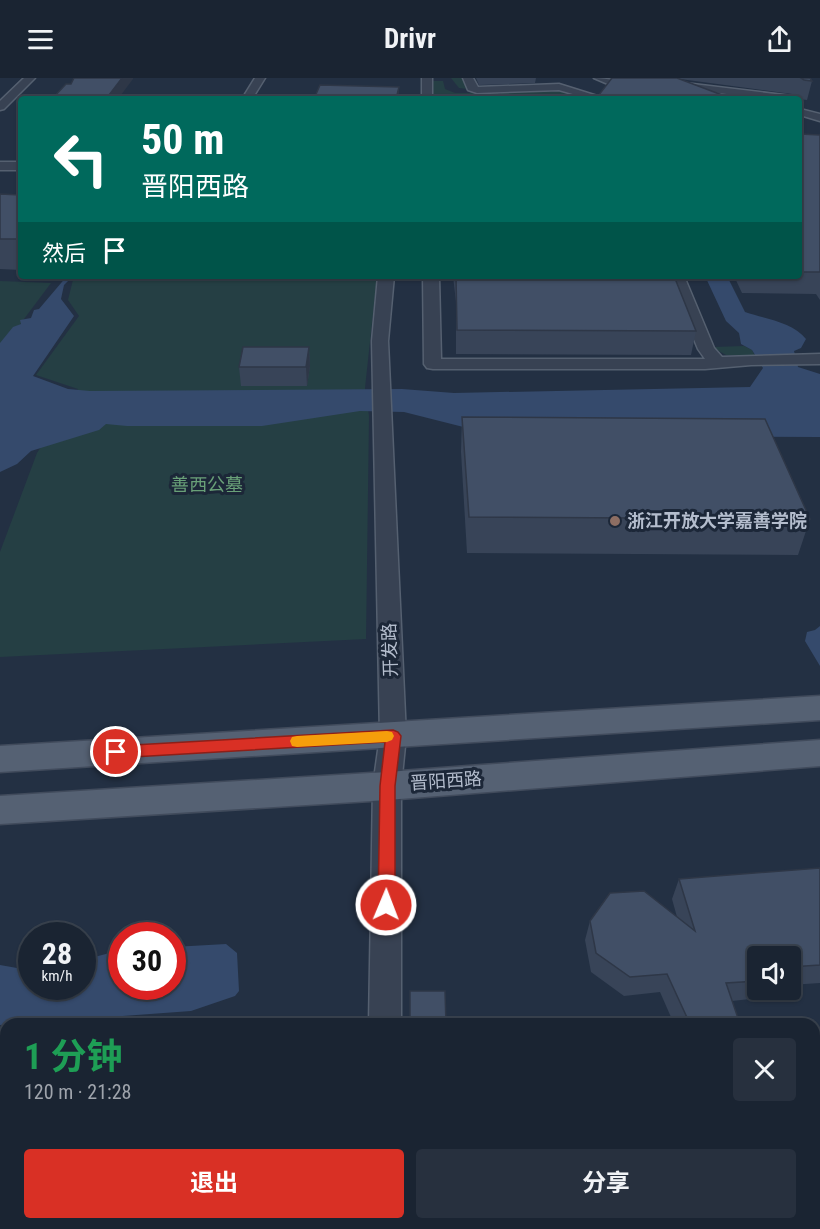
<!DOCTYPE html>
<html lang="zh">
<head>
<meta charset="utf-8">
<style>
  :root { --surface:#1a2432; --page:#27303e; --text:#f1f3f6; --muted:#9fa4ac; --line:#38414d; --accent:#d93025 }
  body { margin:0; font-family:"Roboto Condensed","Noto Sans SC",sans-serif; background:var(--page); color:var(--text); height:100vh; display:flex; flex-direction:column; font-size:22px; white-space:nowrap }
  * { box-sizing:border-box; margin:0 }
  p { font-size:20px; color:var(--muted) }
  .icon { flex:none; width:33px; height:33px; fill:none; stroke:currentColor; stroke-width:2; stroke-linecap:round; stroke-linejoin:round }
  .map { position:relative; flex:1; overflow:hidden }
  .sheet { position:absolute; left:0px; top:940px; width:820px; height:212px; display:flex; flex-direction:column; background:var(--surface); border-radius:18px 18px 0 0; box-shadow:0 2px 4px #0004,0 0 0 2px var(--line) }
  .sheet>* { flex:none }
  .guide { position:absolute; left:18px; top:18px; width:784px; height:183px; border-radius:6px; box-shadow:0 2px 4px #0004,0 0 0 2px var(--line); background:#00695c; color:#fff; overflow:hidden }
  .fabs { position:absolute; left:747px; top:868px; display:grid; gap:12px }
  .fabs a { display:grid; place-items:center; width:54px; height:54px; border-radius:6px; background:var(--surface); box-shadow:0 2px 4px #0004,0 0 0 2px var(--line); font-size:30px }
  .speed { position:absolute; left:18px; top:844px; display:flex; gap:12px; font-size:30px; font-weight:700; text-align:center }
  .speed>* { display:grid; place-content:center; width:78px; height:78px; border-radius:50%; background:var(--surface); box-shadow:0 2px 4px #0004,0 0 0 2px var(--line); line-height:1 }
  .speed small { font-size:15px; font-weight:400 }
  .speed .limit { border:9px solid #d22; background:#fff; color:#111 }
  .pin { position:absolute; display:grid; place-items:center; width:51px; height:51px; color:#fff; margin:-26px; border:3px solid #fff; border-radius:50%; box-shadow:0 2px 6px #0007 }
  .me { position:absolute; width:66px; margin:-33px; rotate:1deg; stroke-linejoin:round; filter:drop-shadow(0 0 4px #0008) }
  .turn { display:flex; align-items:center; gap:21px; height:126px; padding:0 24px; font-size:27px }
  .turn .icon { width:78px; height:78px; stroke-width:2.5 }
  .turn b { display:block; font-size:42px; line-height:51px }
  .then { display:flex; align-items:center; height:57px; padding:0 24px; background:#0003; gap:12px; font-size:22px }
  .round { display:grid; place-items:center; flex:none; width:63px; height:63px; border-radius:6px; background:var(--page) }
  .summary { display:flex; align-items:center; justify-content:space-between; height:102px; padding:0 24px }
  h1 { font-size:36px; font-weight:700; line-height:45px; color:#1e9e55 }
  .primary-button { display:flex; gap:12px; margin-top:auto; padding:12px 24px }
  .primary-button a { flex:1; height:69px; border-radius:6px; background:var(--accent); color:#fff; font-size:24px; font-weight:700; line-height:69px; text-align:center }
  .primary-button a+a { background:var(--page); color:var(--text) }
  header { display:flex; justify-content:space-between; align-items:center; height:78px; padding:0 24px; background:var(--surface); font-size:27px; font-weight:700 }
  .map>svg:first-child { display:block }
</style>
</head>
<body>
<header><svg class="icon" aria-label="menu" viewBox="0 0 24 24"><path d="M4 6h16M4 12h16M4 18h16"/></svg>Drivr<svg class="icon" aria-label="share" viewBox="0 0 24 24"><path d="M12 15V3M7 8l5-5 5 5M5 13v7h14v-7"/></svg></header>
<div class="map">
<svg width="820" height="1151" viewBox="0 0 820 1151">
  <rect width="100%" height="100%" fill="#233043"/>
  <g fill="#253f44">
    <path d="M451 0H465L469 10 498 14 499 17H433V3H443L445 11 455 15H471L468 11 459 10Z"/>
    <path d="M556 10 599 21H437V19H501V14Z"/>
    <path d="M78 198H377L365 310 369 338 366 561 0 579V474L37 375 78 311 36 297 79 238 68 222 73 202Z"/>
    <path d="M0 203 51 205 0 273Z"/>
    <path d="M744 268 752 272 755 278 726 277 712 269Z"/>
  </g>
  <g fill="#354a6c">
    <path d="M67 198H73L64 207 61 221 74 238 33 298 68 311 90 313 402 311 454 315 750 309 763 290 752 272 741 266 739 255 726 243 705 198H727L745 234C765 241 793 244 806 261L801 270 794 273 798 289 820 296V359L499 358 404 334 360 333 262 348H127L106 346 99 352 31 373 17 386 0 394V265L13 249 21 246 20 242 31 240 34 232 39 231Z"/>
    <path d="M820 548V588L805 563 807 554 815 552Z"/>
    <path d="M226 866 237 875 239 913 235 918 191 933 0 947V887L17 890 31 888 32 909H82L83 882 121 872 122 909H172L173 869Z"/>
  </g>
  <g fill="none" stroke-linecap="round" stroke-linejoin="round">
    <g stroke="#556070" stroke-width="3">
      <g id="minor">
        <path d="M24 0H35L4 31 0 32V23Z"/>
        <path d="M255 0H265L252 21H242Z"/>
        <rect x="422" y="0" width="10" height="21"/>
        <path d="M463 0H473L478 9 559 6 607 21H590L559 12 477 15 468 12Z"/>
        <path d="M594 0C610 0 623 6 640 5L644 0H654L647 10 622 12Z"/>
        <path d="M676 4 792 18 797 21H765L672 9V5Z"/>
        <path d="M800 31 820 36V43L800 37Z"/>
        <rect x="0" y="84" width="21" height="8"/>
        <path d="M378 198H394L388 263 406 658 401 708V946H369L373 708 380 658 372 263Z"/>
        <path d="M423 198H439L441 281H705L698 271 668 198H684L714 270 722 279 820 276V286L751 287 705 291H433L427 290 424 286Z"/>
        <rect x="365" y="1146" width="38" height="5"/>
      </g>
    </g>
    <g stroke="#414b5c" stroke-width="3">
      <g id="major">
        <path d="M820 618V642L0 694V668Z"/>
        <path d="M820 662V688L387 722 0 746V718L387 694Z"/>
      </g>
    </g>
    <use href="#minor" fill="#384253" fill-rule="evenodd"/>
    <use href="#major" fill="#556173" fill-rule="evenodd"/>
  </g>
  <g fill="#384458">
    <path d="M476 0H536L535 5 479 7Z"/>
    <path d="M612 0H810L812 3 807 22 799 21 792 16 680 1 722 17 721 21H598V18Z"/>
    <path d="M800 56 820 57V222L816 216 742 215 734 198H800Z"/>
    <path d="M0 116 21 117V192L0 191Z"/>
    <path d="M453 198H674L696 253 691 277 456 276V224Z"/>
    <path d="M309 269 310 288 307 308H241L239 289Z"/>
    <path d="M462 339 810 441 798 477 467 475 461 374Z"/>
    <path d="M820 790V905L790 907V879H758V912H764L759 920 732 923 740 946H674L660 914 624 918 591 894 585 862 590 843 677 839 672 821 679 801Z"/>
    <path d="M6 974V1067L0 1068V975Z"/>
    <path d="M820 1004V1118L814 1123V1005Z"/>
    <path d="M654 1146H802L803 1151H655Z"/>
  </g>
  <g fill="#2e3747">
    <path d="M122 0H133V1L118 21H106Z"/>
    <path d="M399 9V21H396Z"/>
    <path d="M722 17 721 21H707Z"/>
    <path d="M309 269 310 288 307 308 306 289Z"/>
  </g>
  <g fill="#414f66" stroke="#2e3747" stroke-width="1.5">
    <path d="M74 0H122L106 21H52L66 6H71Z"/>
    <path d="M612 0H677L722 17 707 21H610L598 18Z"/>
    <path d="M801 0H810L812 3 804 2Z"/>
    <path d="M320 7 399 9 396 21H314Z"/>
    <path d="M800 56 820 57V194H800Z"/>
    <path d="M0 116 21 117V161H0Z"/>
    <path d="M456 198H674L696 253 457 252Z"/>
    <path d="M243 269H309L306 289H239Z"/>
    <path d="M462 339 765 341 810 441 469 439Z"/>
    <path d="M820 790V887L790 889V879H758V903L726 905 740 946H690L667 896 630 899 596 875 590 843 610 815 644 813 695 853 679 801Z"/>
    <path d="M410 913H445L446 946H410Z"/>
    <path d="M302 941V946H257Z"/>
    <path d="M6 974V1045H0V975Z"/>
    <path d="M820 1004V1109H814V1005Z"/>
    <path d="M665 1146H802L803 1151H666Z"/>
  </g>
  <path fill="#d93025" stroke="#8d1f18" stroke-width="1.5" d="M393 652 398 654 401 658 395 708V827L392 832 386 835 380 832 378 827 380 708 385 664 116 680 110 678 108 674 110 670 116 668Z"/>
  <path fill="#f59e0b" d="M387 653 392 654 394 658 392 662 387 664 297 669 292 668 290 663 292 659 297 658Z"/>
  <circle fill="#8d6e63" stroke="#1c2738" stroke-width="2" cx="615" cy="443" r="6"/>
  <g text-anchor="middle" stroke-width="6" stroke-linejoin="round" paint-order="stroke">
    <g font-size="18" fill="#69a078" stroke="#1c2738">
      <text x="207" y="413">善西公墓</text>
    </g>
    <g font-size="18" font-weight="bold" fill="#b4bdcd" stroke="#1c2738" text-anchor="start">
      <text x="627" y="449">浙江开放大学嘉善学院</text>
    </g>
    <g font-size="18" fill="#b4bdcd" stroke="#1c2738">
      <text transform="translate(390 572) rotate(-92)" y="6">开发路</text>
      <text transform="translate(446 703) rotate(-4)" y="6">晋阳西路</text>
    </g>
  </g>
</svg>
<div class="fabs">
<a><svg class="icon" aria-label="sound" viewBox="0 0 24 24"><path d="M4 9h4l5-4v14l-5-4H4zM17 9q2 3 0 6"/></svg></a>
</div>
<div class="speed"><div>28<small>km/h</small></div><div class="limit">30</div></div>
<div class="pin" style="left:116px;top:674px;background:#d93025"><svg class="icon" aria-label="arrive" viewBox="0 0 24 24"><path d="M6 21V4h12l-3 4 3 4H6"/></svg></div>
<svg class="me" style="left:386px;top:827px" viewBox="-20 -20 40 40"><circle r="17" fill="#d93025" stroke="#fff" stroke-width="3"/><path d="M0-11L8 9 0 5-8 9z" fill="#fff"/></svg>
<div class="guide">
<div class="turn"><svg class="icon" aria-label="left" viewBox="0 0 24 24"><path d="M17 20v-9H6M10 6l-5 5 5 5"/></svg><div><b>50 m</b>晋阳西路</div></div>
<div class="then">然后<svg class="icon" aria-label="arrive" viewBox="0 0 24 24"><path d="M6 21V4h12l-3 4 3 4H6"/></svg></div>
</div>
<section class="sheet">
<div class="summary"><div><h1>1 分钟</h1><p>120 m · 21:28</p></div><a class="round"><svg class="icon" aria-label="close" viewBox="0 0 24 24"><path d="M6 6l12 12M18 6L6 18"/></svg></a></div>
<div class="primary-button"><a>退出</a><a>分享</a></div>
</section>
</div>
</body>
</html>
